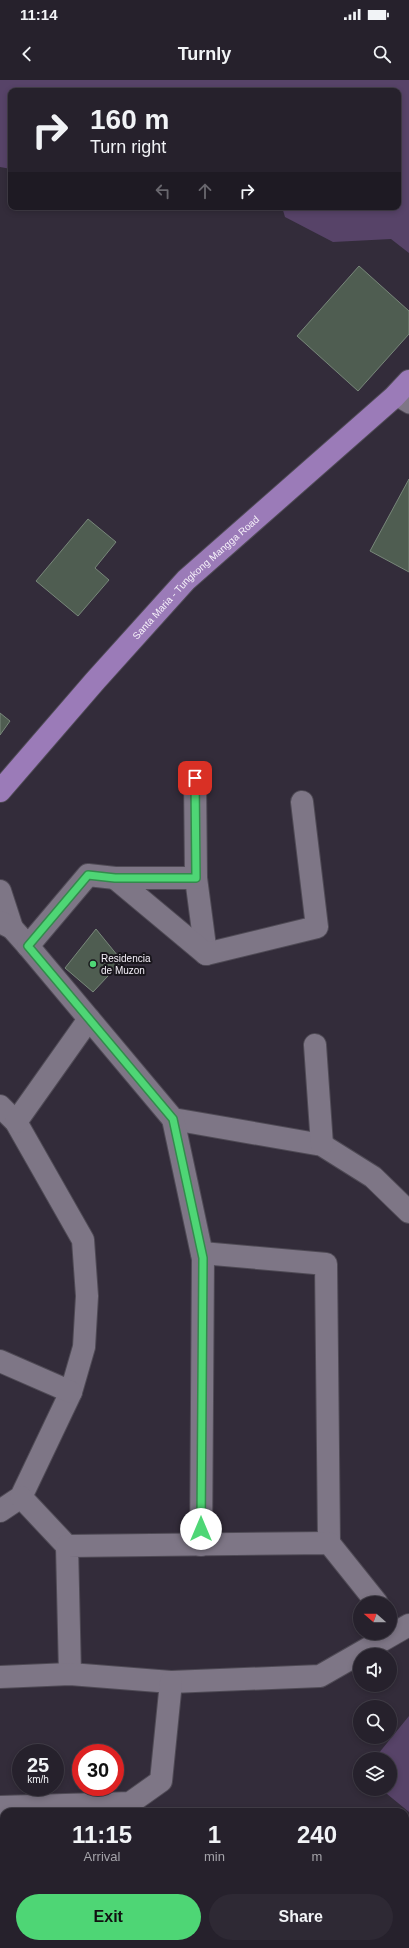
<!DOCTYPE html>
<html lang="en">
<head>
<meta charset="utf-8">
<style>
  :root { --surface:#26212c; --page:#2e2934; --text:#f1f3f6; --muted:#a4a3a9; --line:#423e48; --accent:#4ed675 }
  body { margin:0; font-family:Arial,sans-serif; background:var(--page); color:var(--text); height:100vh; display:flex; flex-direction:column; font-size:15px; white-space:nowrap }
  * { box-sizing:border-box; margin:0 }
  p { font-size:13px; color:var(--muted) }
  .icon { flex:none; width:22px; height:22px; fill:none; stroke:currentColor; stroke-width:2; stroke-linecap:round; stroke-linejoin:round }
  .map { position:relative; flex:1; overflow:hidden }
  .panel { position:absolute; left:0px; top:1728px; width:409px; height:140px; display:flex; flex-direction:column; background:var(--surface); border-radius:12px 12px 0 0; box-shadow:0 2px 6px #0003,0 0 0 1px var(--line) }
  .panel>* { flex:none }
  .hud { position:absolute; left:8px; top:8px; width:393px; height:122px; border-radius:8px; box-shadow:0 2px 6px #0003,0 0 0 1px var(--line); background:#26212c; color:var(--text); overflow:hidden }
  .needle { width:26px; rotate:290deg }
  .buttons { position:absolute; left:353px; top:1516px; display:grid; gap:8px }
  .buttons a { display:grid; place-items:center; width:44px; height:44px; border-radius:50%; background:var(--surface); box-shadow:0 2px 6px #0003,0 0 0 1px var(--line); font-size:20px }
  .speed { position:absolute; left:12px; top:1664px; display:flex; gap:8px; font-size:20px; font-weight:700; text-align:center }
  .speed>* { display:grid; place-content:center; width:52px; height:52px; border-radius:50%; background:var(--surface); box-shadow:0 2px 6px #0003,0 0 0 1px var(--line); line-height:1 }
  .speed small { font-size:10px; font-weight:400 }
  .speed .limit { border:6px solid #d22; background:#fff; color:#111 }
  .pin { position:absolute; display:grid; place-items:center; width:34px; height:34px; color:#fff; margin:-17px; border-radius:8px; box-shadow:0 2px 6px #0006 }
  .me { position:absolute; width:44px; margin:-22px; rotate:0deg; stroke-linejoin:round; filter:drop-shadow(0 0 3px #0008) }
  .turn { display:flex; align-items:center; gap:14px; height:84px; padding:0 16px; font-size:18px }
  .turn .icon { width:52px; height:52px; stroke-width:2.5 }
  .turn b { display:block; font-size:28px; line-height:34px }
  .lanes { display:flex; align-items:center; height:38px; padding:0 16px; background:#0003; justify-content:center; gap:20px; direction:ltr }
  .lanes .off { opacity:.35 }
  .eta { display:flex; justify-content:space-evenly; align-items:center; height:68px; text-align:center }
  .eta b { font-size:24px; font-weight:700; line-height:28px }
  .primary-button { display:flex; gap:8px; margin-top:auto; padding:8px 16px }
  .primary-button a { flex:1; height:46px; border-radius:24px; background:var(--accent); color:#111; font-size:16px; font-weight:700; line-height:46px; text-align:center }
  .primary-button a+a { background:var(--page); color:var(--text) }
  .status { display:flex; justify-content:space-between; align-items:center; height:28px; padding:0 20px; background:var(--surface); direction:ltr }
  .status svg { height:11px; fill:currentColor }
  header { display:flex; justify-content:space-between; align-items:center; height:52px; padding:0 16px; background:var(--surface); font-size:18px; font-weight:700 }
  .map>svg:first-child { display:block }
</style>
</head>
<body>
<div class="status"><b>11:14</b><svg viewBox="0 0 49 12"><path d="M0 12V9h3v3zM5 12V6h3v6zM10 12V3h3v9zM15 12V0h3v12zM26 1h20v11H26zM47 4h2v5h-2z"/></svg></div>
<header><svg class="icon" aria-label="back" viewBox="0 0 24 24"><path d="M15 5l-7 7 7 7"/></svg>Turnly<svg class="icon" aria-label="search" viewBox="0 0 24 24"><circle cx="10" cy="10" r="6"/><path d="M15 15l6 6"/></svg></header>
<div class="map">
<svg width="409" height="1868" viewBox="0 0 409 1868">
  <rect width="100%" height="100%" fill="#332c3a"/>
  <g fill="#574368">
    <path d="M0 0H409V173L391 159 333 162 285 137 282 127H398V11H11V89L0 87Z"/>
    <path d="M409 1636V1732L381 1709H390V1679H374Z"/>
  </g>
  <g fill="#4f5d51" stroke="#78877a">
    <path d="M359 186 409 231V254L358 311 297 256Z"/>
    <path d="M409 399V492L370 471Z"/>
    <path d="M88 439 116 462 95 488 109 500 78 536 36 501Z"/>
    <path d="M0 633 10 641 0 655Z"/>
    <path d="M96 849 122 881 93 912 65 888Z"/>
  </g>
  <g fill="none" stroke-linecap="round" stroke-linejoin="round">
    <g stroke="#4f4a55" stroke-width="17">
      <path id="lane" d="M394 317 409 326"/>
    </g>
    <g stroke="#4f4a55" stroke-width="24">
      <g id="street">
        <path d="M195 699 196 798 206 874"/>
        <path d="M115 798 206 874 317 847 302 722"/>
        <path d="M0 811 12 848"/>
        <path d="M0 842 12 848 28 866 173 1039 322 1065 373 1097 409 1132"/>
        <path d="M28 866 88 795 115 798H196"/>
        <path d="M315 965 322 1065"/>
        <path d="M0 1026 16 1042 83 1160 87 1216 84 1267 71 1312 21 1417 0 1431"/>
        <path d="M173 1039 203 1179 201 1465"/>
        <path d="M16 1042 89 939"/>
        <path d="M202 1173 326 1184 329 1463"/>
        <path d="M0 1281 71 1312"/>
        <path d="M21 1417 67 1466"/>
        <path d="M70 1594 67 1466 329 1463 377 1523"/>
        <path d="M0 1597 70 1594 171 1602 320 1596 409 1545"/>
        <path d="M0 1727 130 1723 161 1701 171 1602"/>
        <path d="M0 1837H4"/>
      </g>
    </g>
    <g stroke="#4f4a55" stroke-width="24">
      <g id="primary">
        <path id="s1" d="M0 711 95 601 186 500 394 317 409 301"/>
      </g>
    </g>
    <use href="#lane" stroke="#7e7686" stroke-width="15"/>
    <use href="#street" stroke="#7e7686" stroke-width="22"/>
    <use href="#primary" stroke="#9b7bb8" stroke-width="22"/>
  </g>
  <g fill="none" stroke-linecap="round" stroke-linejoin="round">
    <g stroke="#338b4c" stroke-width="10">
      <path id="route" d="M195 698 196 798H115L88 795 28 866 173 1039 203 1178 201 1449"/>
    </g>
    <use href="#route" stroke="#4ed675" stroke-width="7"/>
  </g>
  <circle fill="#4ed675" stroke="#19161c" stroke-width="1.5" cx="93" cy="884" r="4"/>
  <g text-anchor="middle" stroke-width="4" stroke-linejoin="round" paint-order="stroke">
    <g font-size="10" fill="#f5f0f9" stroke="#19161c">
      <text dy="4" stroke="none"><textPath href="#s1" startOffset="290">Santa Maria - Tungkong Mangga Road</textPath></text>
    </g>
    <g font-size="10" fill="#f5f0f9" stroke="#19161c" text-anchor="start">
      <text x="101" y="882">Residencia<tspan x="101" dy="12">de Muzon</tspan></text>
    </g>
  </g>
</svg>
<div class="buttons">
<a><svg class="needle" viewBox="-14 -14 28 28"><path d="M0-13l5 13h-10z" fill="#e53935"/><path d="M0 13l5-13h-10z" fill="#a4a3a9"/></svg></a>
<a><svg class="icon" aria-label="sound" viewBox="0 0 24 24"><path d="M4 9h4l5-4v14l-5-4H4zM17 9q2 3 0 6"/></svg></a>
<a><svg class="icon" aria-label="search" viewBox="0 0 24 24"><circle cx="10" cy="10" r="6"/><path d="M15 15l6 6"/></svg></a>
<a><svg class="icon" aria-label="layers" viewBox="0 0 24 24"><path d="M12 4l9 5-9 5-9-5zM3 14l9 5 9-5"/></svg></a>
</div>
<div class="speed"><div>25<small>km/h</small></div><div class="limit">30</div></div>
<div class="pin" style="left:195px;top:698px;background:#d93025"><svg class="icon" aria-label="arrive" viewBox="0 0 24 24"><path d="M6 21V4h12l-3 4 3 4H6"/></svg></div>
<svg class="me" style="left:201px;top:1449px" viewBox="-20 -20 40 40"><circle r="19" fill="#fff"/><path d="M0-13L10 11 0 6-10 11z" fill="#4ed675"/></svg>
<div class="hud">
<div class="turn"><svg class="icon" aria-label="right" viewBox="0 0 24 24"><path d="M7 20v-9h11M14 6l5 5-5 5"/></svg><div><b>160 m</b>Turn right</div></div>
<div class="lanes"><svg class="icon off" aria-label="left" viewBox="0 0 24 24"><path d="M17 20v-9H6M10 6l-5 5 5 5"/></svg><svg class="icon off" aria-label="ahead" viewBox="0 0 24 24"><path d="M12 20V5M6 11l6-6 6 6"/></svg><svg class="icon" aria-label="right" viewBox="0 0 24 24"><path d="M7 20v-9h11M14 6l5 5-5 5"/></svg></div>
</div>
<section class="panel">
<div class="eta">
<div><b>11:15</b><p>Arrival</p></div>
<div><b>1</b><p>min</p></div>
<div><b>240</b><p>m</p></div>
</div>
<div class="primary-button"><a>Exit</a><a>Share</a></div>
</section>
</div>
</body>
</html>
